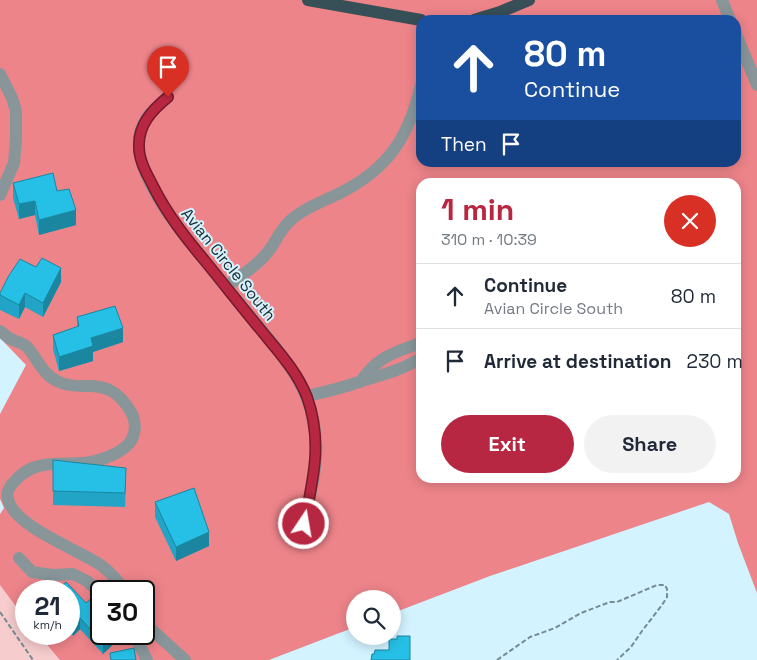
<!DOCTYPE html>
<html lang="en">
<head>
<meta charset="utf-8">
<style>
  :root { --surface:#fff; --page:#f2f2f3; --text:#1f2937; --muted:#747a83; --line:#e0e1e3; --accent:#b82741 }
  body { margin:0; font-family:"Space Grotesk",sans-serif; background:var(--page); color:var(--text); height:100vh; display:flex; flex-direction:column; font-size:19px; white-space:nowrap }
  * { box-sizing:border-box; margin:0 }
  p { font-size:16px; color:var(--muted) }
  .icon { flex:none; width:28px; height:28px; fill:none; stroke:currentColor; stroke-width:2; stroke-linecap:round; stroke-linejoin:round }
  .map { position:relative; flex:1; overflow:hidden }
  .drawer { position:absolute; left:416px; top:178px; width:325px; height:305px; display:flex; flex-direction:column; background:var(--surface); border-radius:15px; box-shadow:0 2px 12px #0003 }
  .drawer>* { flex:none }
  .hud { position:absolute; left:416px; top:15px; width:325px; height:152px; border-radius:15px; box-shadow:0 2px 12px #0003; background:#1a4fa0; color:#fff; overflow:hidden }
  .buttons { position:absolute; left:346px; top:590px; display:grid; gap:10px }
  .buttons a { display:grid; place-items:center; width:55px; height:55px; border-radius:50%; background:var(--surface); box-shadow:0 2px 12px #0003; font-size:25px }
  .speed { position:absolute; left:15px; top:580px; display:flex; gap:10px; font-size:25px; font-weight:700; text-align:center }
  .speed>* { display:grid; place-content:center; width:65px; height:65px; border-radius:50%; background:var(--surface); box-shadow:0 2px 12px #0003; line-height:1 }
  .speed small { font-size:12px; font-weight:400 }
  .speed .limit { border:2px solid #111; border-radius:8px; background:#fff; color:#111 }
  .pin { position:absolute; display:grid; place-items:center; width:42px; height:42px; color:#fff; margin:-51px -21px; border-radius:50% 50% 50% 0; rotate:-45deg; box-shadow:0 0 5px #0007 }
  .pin .icon { rotate:45deg }
  .me { position:absolute; width:55px; margin:-28px; rotate:12deg; stroke-linejoin:round; filter:drop-shadow(0 0 4px #0008) }
  .turn { display:flex; align-items:center; gap:18px; height:105px; padding:0 25px; font-size:22px }
  .turn .icon { width:65px; height:65px; stroke-width:2.5 }
  .turn b { display:block; font-size:35px; line-height:42px }
  .then { display:flex; align-items:center; height:48px; padding:0 25px; background:#0003; gap:10px; font-size:19px }
  .round { display:grid; place-items:center; flex:none; width:52px; height:52px; border-radius:26px; background:var(--page) }
  .summary { display:flex; align-items:center; justify-content:space-between; height:85px; padding:0 25px }
  h1 { font-size:30px; font-weight:700; line-height:38px; color:var(--accent) }
  .primary-button { display:flex; gap:10px; margin-top:auto; padding:10px 25px }
  .primary-button a { flex:1; height:58px; border-radius:30px; background:var(--accent); color:#fff; font-size:20px; font-weight:700; line-height:58px; text-align:center }
  .primary-button a+a { background:var(--page); color:var(--text) }
  ul { padding:0; list-style:none }
  li { display:flex; align-items:center; gap:15px; height:65px; padding:0 25px; border-top:1px solid var(--line) }
  li div { flex:1 }
  li b { display:block; font-size:19px }
  li em { font-style:normal }
  .map>svg:first-child { display:block }
</style>
</head>
<body>
<div class="map">
<svg width="757" height="660" viewBox="0 0 757 660">
  <rect width="100%" height="100%" fill="#d2f3ff"/>
  <path fill="#f6cccd" d="M0 552 26 591V634H62L82 660H0Z"/>
  <path fill="#ed848a" fill-rule="evenodd" d="M0 0H757V593L738 543 729 514 709 502 490 576 393 613 392 599H355V627L269 660H60L38 634H69V591H26V620L0 585V514L4 508 0 499V414L26 365 0 338ZM421 20H736V162H421ZM421 182H736V478H421ZM101 591H144V634H101Z"/>
  <g fill="none" stroke-linecap="round" stroke-linejoin="round">
    <g stroke="#758b93" stroke-width="2" stroke-dasharray="5 2.5" stroke-linecap="butt">
      <path d="M0 612 33 660"/>
      <path d="M497 660 530 637 555 628 581 613 610 602H617L657 585H665L667 589V597L662 605 642 631 631 647 617 660"/>
    </g>
    <g stroke="#88969a" stroke-width="12">
      <path d="M722 0 730 20"/>
      <path d="M736 34 757 85"/>
      <path d="M0 74 12 98 16 111V139L14 163 0 195"/>
      <path d="M168 97C160 104 152 110 146 119 141 127 138 138 139 148 141 174 165 210 180 230 202 257 223 284 245 310 279 352 313 384 316 442 318 468 309 498 304 524"/>
      <path d="M226 287C240 276 256 267 267 253 277 241 279 230 292 219 307 206 325 201 342 192 389 168 409 136 421 85"/>
      <path d="M0 331C3 333 6 336 9 338 14 341 21 342 26 346 38 358 41 374 59 382 67 386 76 386 84 386 107 385 119 392 131 412 136 421 136 432 131 441 124 451 108 458 95 461 66 468 36 455 14 482 9 487 6 492 8 499 14 527 80 550 102 566 111 573 119 582 125 591"/>
      <path d="M360 382C366 374 372 366 380 361 392 352 407 348 421 343"/>
      <path d="M307 396C325 392 342 388 359 382 381 375 402 370 421 358"/>
      <path d="M19 558 32 572 53 575 73 574 87 581 101 594"/>
      <path d="M144 620 151 629 185 660"/>
      <path d="M134 634 147 660"/>
    </g>
    <g stroke="#374f57" stroke-width="12">
      <path d="M308 0 421 20"/>
      <path d="M474 20 500 12 529 0"/>
    </g>
  </g>
  <g fill="#21a4c5">
    <path d="M13 183 57 191 76 225 39 235 35 215 19 219 13 198Z"/>
    <path d="M61 282 43 317 25 307 19 319 0 310V293Z"/>
    <path d="M77 317 123 342 93 352V361L59 371 53 349V335L77 327Z"/>
    <path d="M53 460 126 482 125 507 53 505Z"/>
    <path d="M155 502 209 546 176 561 155 517Z"/>
    <path d="M69 591 86 603 121 634V637L103 654 80 629 73 636 69 631Z"/>
  </g>
  <g fill="#1b86a0">
    <path d="M35 201V215L19 219V204Z"/>
    <path d="M76 210V225L39 235V220Z"/>
    <path d="M61 268V282L43 317V303Z"/>
    <path d="M25 293V307L19 319V305Z"/>
    <path d="M123 328V342L93 352V361L59 371V357L91 338Z"/>
    <path d="M209 532V546L176 561V547Z"/>
    <path d="M80 618V629L73 636V625Z"/>
    <path d="M112 634H121V637L103 654V643Z"/>
  </g>
  <g fill="#26bfe5" stroke="#1b86a0">
    <path d="M53 173 57 191 69 189 76 210 39 220 35 201 19 204 13 183Z"/>
    <path d="M42 258 61 268 43 303 25 293 19 305 0 295V293L8 277 20 259 36 267Z"/>
    <path d="M115 306 123 328 91 338 93 346 59 357 53 335 79 326 77 317Z"/>
    <path d="M53 460 126 468 125 493 53 491Z"/>
    <path d="M194 488 209 532 176 547 155 502Z"/>
    <path d="M66 582 86 603 94 596 101 605V634H112L103 643 80 618 73 625 69 620V591H56Z"/>
    <path d="M397 636H410V660H371L372 654H374L375 650H389V639H397Z"/>
    <path d="M134 648 136 660H111L110 653Z"/>
  </g>
  <g fill="none" stroke-linecap="round" stroke-linejoin="round">
    <g stroke="#78192a" stroke-width="12">
      <path id="route" d="M168 97C152 110 138 125 139 147 139 161 147 174 153 186 167 214 185 237 205 261 223 283 241 306 260 329 277 350 297 371 307 397 323 442 313 480 304 524"/>
    </g>
    <use href="#route" stroke="#b82741" stroke-width="9"/>
  </g>
  <g text-anchor="middle" stroke-width="4" stroke-linejoin="round" paint-order="stroke">
    <g font-size="16" fill="#1d292d" stroke="#d2f3ff">
      <text transform="translate(229 264) rotate(51)" y="6">Avian Circle South</text>
    </g>
  </g>
</svg>
<div class="buttons">
<a><svg class="icon" aria-label="search" viewBox="0 0 24 24"><circle cx="10" cy="10" r="6"/><path d="M15 15l6 6"/></svg></a>
</div>
<div class="speed"><div>21<small>km/h</small></div><div class="limit">30</div></div>
<div class="pin" style="left:168px;top:97px;background:#d93025"><svg class="icon" aria-label="arrive" viewBox="0 0 24 24"><path d="M6 21V4h12l-3 4 3 4H6"/></svg></div>
<svg class="me" style="left:304px;top:524px" viewBox="-20 -20 40 40"><circle r="17" fill="#b82741" stroke="#fff" stroke-width="3"/><path d="M0-11L8 9 0 5-8 9z" fill="#fff"/></svg>
<div class="hud">
<div class="turn"><svg class="icon" aria-label="ahead" viewBox="0 0 24 24"><path d="M12 20V5M6 11l6-6 6 6"/></svg><div><b>80 m</b>Continue</div></div>
<div class="then">Then<svg class="icon" aria-label="arrive" viewBox="0 0 24 24"><path d="M6 21V4h12l-3 4 3 4H6"/></svg></div>
</div>
<section class="drawer">
<div class="summary"><div><h1>1 min</h1><p>310 m · 10:39</p></div><a class="round" style="background:#d93025;color:#fff"><svg class="icon" aria-label="close" viewBox="0 0 24 24"><path d="M6 6l12 12M18 6L6 18"/></svg></a></div>
<ul>
<li><svg class="icon" aria-label="ahead" viewBox="0 0 24 24"><path d="M12 20V5M6 11l6-6 6 6"/></svg><div><b>Continue</b><p>Avian Circle South</p></div><em>80 m</em></li>
<li><svg class="icon" aria-label="arrive" viewBox="0 0 24 24"><path d="M6 21V4h12l-3 4 3 4H6"/></svg><div><b>Arrive at destination</b></div><em>230 m</em></li>
</ul>
<div class="primary-button"><a>Exit</a><a>Share</a></div>
</section>
</div>
</body>
</html>
